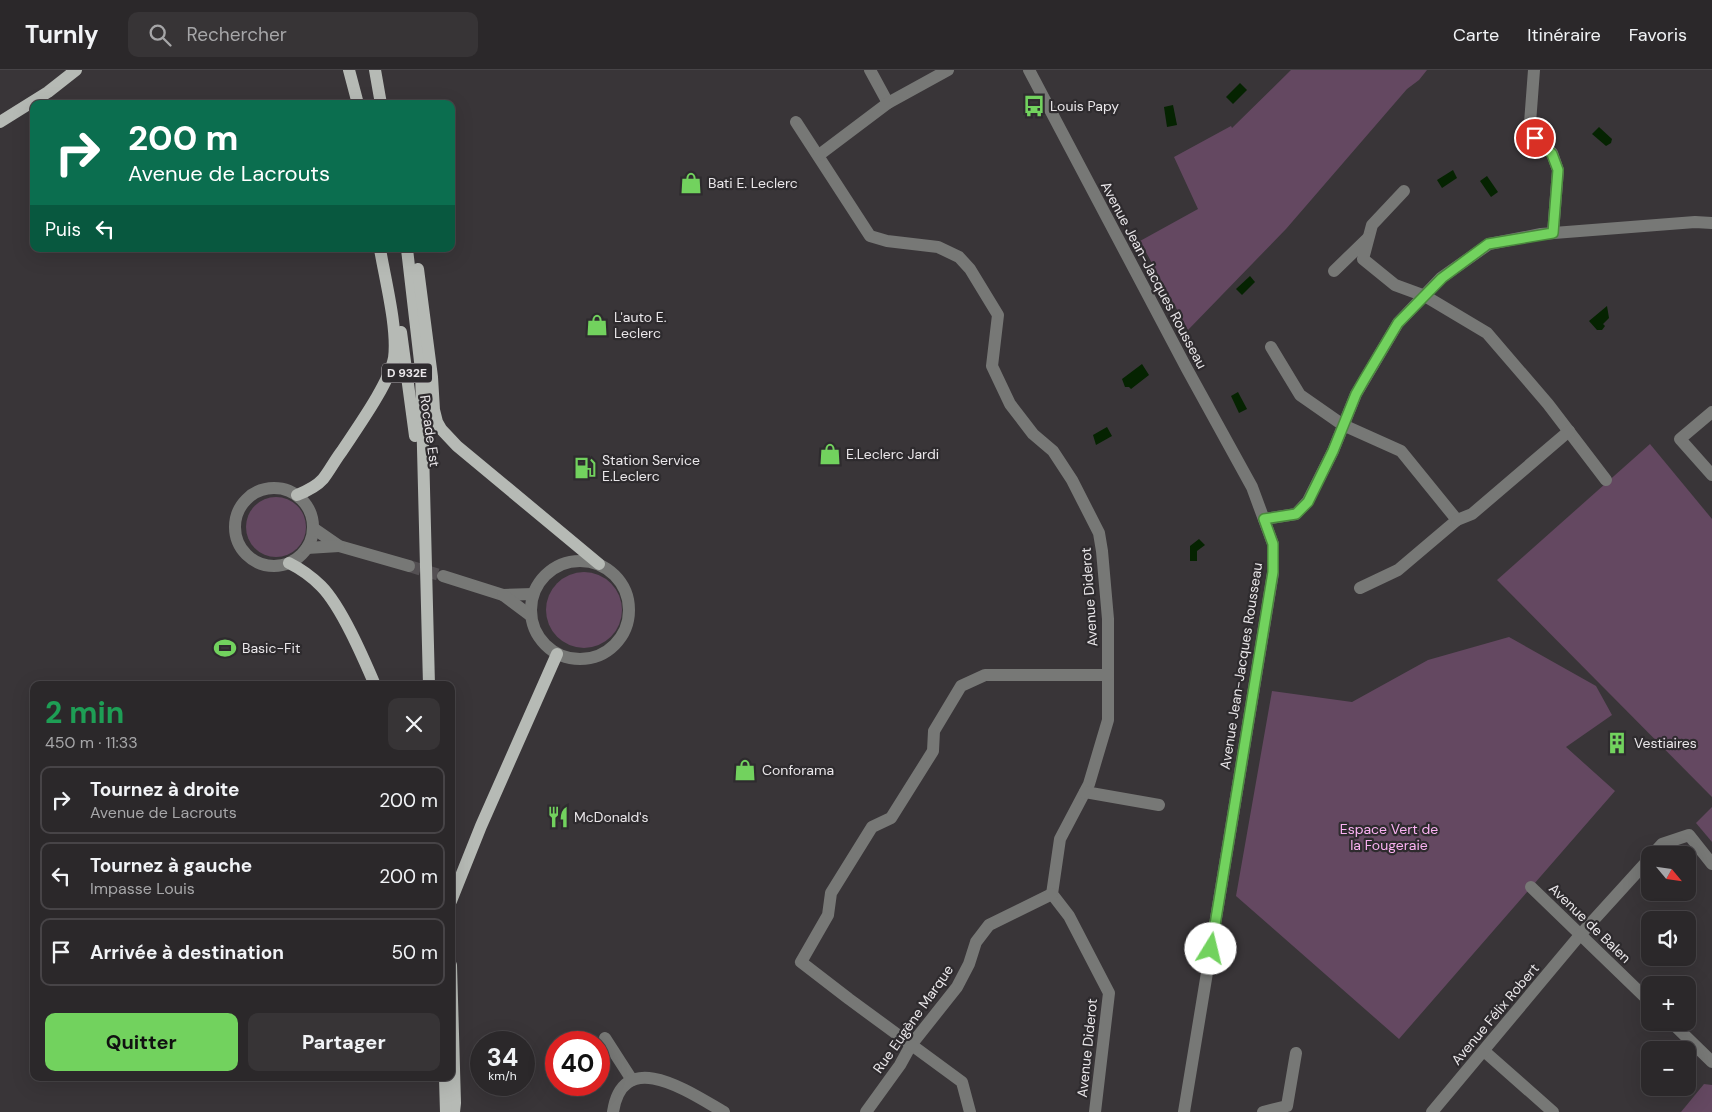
<!DOCTYPE html>
<html lang="fr">
<head>
<meta charset="utf-8">
<style>
  :root { --surface:#2b282a; --page:#373436; --text:#f1f3f6; --muted:#a6a6a8; --line:#474447; --accent:#72d25e }
  body { margin:0; font-family:"DM Sans",sans-serif; background:var(--page); color:var(--text); height:100vh; display:flex; flex-direction:column; font-size:19px; white-space:nowrap }
  * { box-sizing:border-box; margin:0 }
  p { font-size:16px; color:var(--muted) }
  .icon { flex:none; width:28px; height:28px; fill:none; stroke:currentColor; stroke-width:2; stroke-linecap:round; stroke-linejoin:round }
  .map { position:relative; flex:1; overflow:hidden }
  .sheet { position:absolute; left:30px; top:611px; width:425px; height:400px; display:flex; flex-direction:column; background:var(--surface); border-radius:10px; box-shadow:0 5px 20px #0002,0 0 0 1px var(--line) }
  .sheet>* { flex:none }
  .guide { position:absolute; left:30px; top:30px; width:425px; height:152px; border-radius:10px; box-shadow:0 5px 20px #0002,0 0 0 1px var(--line); background:#0b6e4f; color:#fff; overflow:hidden }
  .needle { width:32px; rotate:119deg }
  .buttons { position:absolute; left:1641px; top:776px; display:grid; gap:10px }
  .buttons a { display:grid; place-items:center; width:55px; height:55px; border-radius:10px; background:var(--surface); box-shadow:0 5px 20px #0002,0 0 0 1px var(--line); font-size:25px }
  .speed { position:absolute; left:470px; top:961px; display:flex; gap:10px; font-size:25px; font-weight:700; text-align:center }
  .speed>* { display:grid; place-content:center; width:65px; height:65px; border-radius:50%; background:var(--surface); box-shadow:0 5px 20px #0002,0 0 0 1px var(--line); line-height:1 }
  .speed small { font-size:12px; font-weight:400 }
  .speed .limit { border:8px solid #d22; background:#fff; color:#111 }
  .pin { position:absolute; display:grid; place-items:center; width:42px; height:42px; color:#fff; margin:-21px; border:2px solid #fff; border-radius:50%; box-shadow:0 1px 5px #0007 }
  .me { position:absolute; width:55px; margin:-28px; rotate:9deg; stroke-linejoin:round; filter:drop-shadow(0 0 4px #0008) }
  .turn { display:flex; align-items:center; gap:18px; height:105px; padding:0 15px; font-size:22px }
  .turn .icon { width:65px; height:65px; stroke-width:2.5 }
  .turn b { display:block; font-size:35px; line-height:42px }
  .then { display:flex; align-items:center; height:48px; padding:0 15px; background:#0003; gap:10px; font-size:19px }
  .round { display:grid; place-items:center; flex:none; width:52px; height:52px; border-radius:10px; background:var(--page) }
  .head { display:flex; align-items:center; justify-content:space-between; height:85px; padding:0 15px }
  h1 { font-size:30px; font-weight:700; line-height:38px; color:#1e9e55 }
  .cta { display:flex; gap:10px; margin-top:auto; padding:10px 15px }
  .cta a { flex:1; height:58px; border-radius:10px; background:var(--accent); color:#111; font-size:20px; font-weight:700; line-height:58px; text-align:center }
  .cta a+a { background:var(--page); color:var(--text) }
  ul { padding:0; list-style:none }
  li { display:flex; align-items:center; gap:15px; height:68px; margin:0 10px 8px; padding:0 5px; border:2px solid var(--line); border-radius:10px }
  li div { flex:1 }
  li b { display:block; font-size:19px }
  li em { font-style:normal }
  header { display:flex; align-items:center; gap:30px; box-sizing:border-box; height:70px; padding:0 25px; background:var(--surface); border-bottom:1px solid var(--line) }
  header strong { font-size:24px }
  nav { display:flex; gap:28px; margin-inline-start:auto; font-size:18px }
  .search { width:350px; height:45px; background:var(--page); display:flex; align-items:center; gap:12px; box-sizing:border-box; padding:0 18px; border-radius:10px; color:var(--muted); font-size:19px }
  .map>svg:first-child { display:block }
</style>
</head>
<body>
<header>
<strong>Turnly</strong>
<div class="search"><svg class="icon" aria-label="search" viewBox="0 0 24 24"><circle cx="10" cy="10" r="6"/><path d="M15 15l6 6"/></svg>Rechercher</div>
<nav><a>Carte</a><a>Itinéraire</a><a>Favoris</a></nav>
</header>
<div class="map">
<svg width="1712" height="1042" viewBox="0 0 1712 1042">
  <rect width="100%" height="100%" fill="#393538"/>
  <g fill="#644861">
    <path d="M1291 0H1427L1419 10 1407 19 1286 159 1188 260 1140 171 1198 139 1174 87 1231 56 1232 58Z"/>
    <path d="M1650 374 1712 449V727L1497 510Z"/>
    <circle cx="276" cy="457" r="30"/>
    <circle cx="584" cy="540" r="38"/>
    <path d="M1509 567 1596 616 1612 645 1566 677 1615 721 1399 969 1236 826 1272 621 1352 632 1428 590Z"/>
    <path d="M1712 737V772L1696 753Z"/>
    <path d="M1704 1014 1712 1015V1042H1681Z"/>
  </g>
  <g fill="#052301">
    <path d="M1240 13 1247 20 1233 34 1226 27Z"/>
    <path d="M1173 35 1177 55 1167 57 1164 37Z"/>
    <path d="M1599 57 1612 69 1611 73 1606 76 1592 64Z"/>
    <path d="M1453 100 1457 108 1442 118 1437 110Z"/>
    <path d="M1487 106 1498 122 1491 127 1480 111Z"/>
    <path d="M1250 206 1255 212 1242 225 1236 219Z"/>
    <path d="M1607 236 1609 248 1603 254 1605 256 1602 260H1597L1589 251Z"/>
    <path d="M1142 294 1149 305 1131 319 1129 317H1125L1122 309Z"/>
    <path d="M1238 322 1247 339 1239 343 1231 326Z"/>
    <path d="M1107 357 1112 366 1096 375 1093 365Z"/>
    <path d="M1199 469 1205 475 1197 481V491H1190V476Z"/>
  </g>
  <g fill="none" stroke-linecap="round" stroke-linejoin="round">
    <path stroke="#545053" stroke-width="12" stroke-dasharray="12 6" stroke-linecap="butt" d="M409 496 443 506"/>
    <g stroke="#777876" stroke-width="12">
      <path d="M870 0 888 33"/>
      <path d="M1029 0 1187 299 1252 417 1273 474V503L1184 1042"/>
      <path d="M1534 0 1530 53 1535 68 1552 83 1558 100 1553 163"/>
      <path d="M796 52 870 166 887 171 938 177 959 187 970 199 998 245 992 296 1010 334 1033 364 1053 381 1072 410 1099 463 1102 481 1108 549V650L1089 714 1060 769 1052 824 1069 846 1109 923 1095 1042"/>
      <path d="M819 85 888 33 948 0"/>
      <path d="M1404 121 1372 155 1363 189 1395 215 1425 226 1487 263 1548 334 1606 410"/>
      <path d="M1334 201 1368 168"/>
      <path d="M1271 277 1300 325 1343 355 1401 381 1457 450 1398 500 1360 518"/>
      <path d="M1712 342 1680 369 1712 405"/>
      <circle cx="274" cy="457" r="39"/>
      <path d="M1264 449 1296 444 1308 431 1333 381 1356 324 1398 253 1441 208 1489 174 1541 164 1695 152 1712 153"/>
      <path d="M1457 450 1472 444 1569 361"/>
      <path d="M313 458 339 476 409 496"/>
      <path d="M307 478 339 476"/>
      <circle cx="580" cy="540" r="49"/>
      <path d="M443 506 503 525 533 524"/>
      <path d="M503 525 531 546"/>
      <path d="M1085 722 1159 735"/>
      <path d="M1652 785 1662 774 1689 765 1712 794"/>
      <path d="M1531 817 1650 932"/>
      <path d="M1671 952 1712 992"/>
      <path d="M605 968 632 1010"/>
      <path d="M1484 981 1553 1042"/>
      <path d="M613 1042C623 975 692 1024 724 1042"/>
      <path d="M866 1042 900 995 911 975 957 917 969 894 976 872 989 855 1052 824"/>
      <path d="M970 1042 962 1012 849 929 801 892 828 845 831 823 872 757 891 748 933 681 934 661 961 616 985 605H1108"/>
      <path d="M1263 1042 1287 1036 1296 983"/>
      <path d="M1432 1042 1580 865 1650 788"/>
    </g>
    <g stroke="#b6bab5" stroke-width="12">
      <path d="M349 0 358 34"/>
      <path d="M375 0 381 34"/>
      <path d="M0 52 48 22 76 0"/>
      <path d="M407 179 421 300 429 615"/>
      <path d="M418 199 432 307 434 340 437 352 441 359 457 376 599 494"/>
      <path d="M401 262 415 366"/>
      <path d="M297 425C307 421 316 417 323 409 330 400 335 390 342 381 357 358 389 314 394 288 398 259 385 209 380 179"/>
      <path d="M289 493C301 499 311 506 321 516 341 536 363 587 375 615"/>
      <path d="M451 831 481 756 557 584"/>
      <path d="M451 895 455 1033 454 1042"/>
      <path d="M445 1008 446 1042"/>
    </g>
  </g>
  <g fill="none" stroke-linecap="round" stroke-linejoin="round">
    <g stroke="#4a883d" stroke-width="12">
      <path id="route" d="M1211 879 1273 502V474L1264 449 1296 444 1308 432 1333 381 1356 324 1364 310 1398 253 1442 208 1488 174 1553 163 1558 100 1552 84 1535 68"/>
    </g>
    <use href="#route" stroke="#72d25e" stroke-width="9"/>
  </g>
  <defs>
    <g id="bus-bare" transform="scale(1.725)"><path d="M-5-6H5V4H4V6H2V4H-2V6H-4V4H-5ZM-3.5-4V0h7V-4ZM-3.5 1.2v1.5H-2V1.2ZM2 1.2v1.5H3.5V1.2Z" fill="#72d25e" stroke="#2e2b2e" stroke-width="2.5" paint-order="stroke"/></g>
    <g id="shop-bare" transform="scale(1.725)"><path d="M-5-2.5h2.3a2.7 3.5 0 0 1 5.4 0H5L5.5 6h-11ZM-1.5-2.5h3a1.5 2.3 0 0 0-3 0Z" fill="#72d25e" stroke="#2e2b2e" stroke-width="2.5" paint-order="stroke"/></g>
    <g id="fuel-bare" transform="scale(1.725)"><path d="M-5.5-6h7V0h2V4h1.3V-2.5L3-4.5l.8-.8L6-3V5H2.5V1h-1V6h-7ZM-4.2-4.7v3.2H.2V-4.7Z" fill="#72d25e" stroke="#2e2b2e" stroke-width="2.5" paint-order="stroke"/></g>
    <g id="stadium-bare" transform="scale(1.725)"><path d="M0-5a6.5 5 0 1 0 0 10a6.5 5 0 1 0 0-10ZM-3.5-1.8h7v3.6h-7Z" fill="#72d25e" stroke="#2e2b2e" stroke-width="2.5" paint-order="stroke"/></g>
    <g id="building-bare" transform="scale(1.725)"><path d="M-4-6H4V6H1V3H-1V6H-4ZM-2.5-4.3h1.7v1.8h-1.7ZM.8-4.3h1.7v1.8H.8ZM-2.5-1h1.7V.8h-1.7ZM.8-1h1.7V.8H.8Z" fill="#72d25e" stroke="#2e2b2e" stroke-width="2.5" paint-order="stroke"/></g>
    <g id="restaurant-bare" transform="scale(1.725)"><path d="M-5-6h1v4h1v-4h1v4h1v-4h1v5L-1.5 .5V6h-2V.5L-5-1ZM5-6V6H3V1.5H1.5Q1.5-4 5-6Z" fill="#72d25e" stroke="#2e2b2e" stroke-width="2.5" paint-order="stroke"/></g>
  </defs>
  <g fill-rule="evenodd">
    <use href="#bus-bare" x="1034" y="36"/>
    <use href="#shop-bare" x="691" y="113"/>
    <use href="#shop-bare" x="597" y="255"/>
    <use href="#shop-bare" x="830" y="384"/>
    <use href="#fuel-bare" x="585" y="398"/>
    <use href="#stadium-bare" x="225" y="578"/>
    <use href="#building-bare" x="1617" y="673"/>
    <use href="#shop-bare" x="745" y="700"/>
    <use href="#restaurant-bare" x="558" y="747"/>
  </g>
  <g text-anchor="middle" stroke-width="4.5" stroke-linejoin="round" paint-order="stroke">
    <rect fill="#2e2b2e" stroke="#b2afb2" stroke-width="1" x="382" y="293.5" width="50" height="19" rx="4"/>
    <g font-size="12" font-weight="bold" fill="#eae7ea">
      <text x="407" y="307">D 932E</text>
    </g>
    <g font-size="14" fill="#eae7ea" stroke="#2e2b2e" text-anchor="start">
      <text x="1050" y="41">Louis Papy</text>
      <text x="708" y="118">Bati E. Leclerc</text>
      <text x="614" y="252">L'auto E.<tspan x="614" dy="16">Leclerc</tspan></text>
      <text x="846" y="389">E.Leclerc Jardi</text>
      <text x="602" y="395">Station Service<tspan x="602" dy="16">E.Leclerc</tspan></text>
      <text x="242" y="583">Basic-Fit</text>
      <text x="1634" y="678">Vestiaires</text>
      <text x="762" y="705">Conforama</text>
      <text x="574" y="752">McDonald's</text>
    </g>
    <g font-size="14" fill="#eae7ea" stroke="#2e2b2e">
      <text transform="translate(1154 205) rotate(62)" y="5">Avenue Jean-Jacques Rousseau</text>
      <text transform="translate(430 361) rotate(82)" y="5">Rocade Est</text>
      <text transform="translate(1089 527) rotate(-94)" y="5">Avenue Diderot</text>
      <text transform="translate(1241 596) rotate(-81)" y="5">Avenue Jean-Jacques Rousseau</text>
      <text transform="translate(1590 853) rotate(44)" y="5">Avenue de Balen</text>
      <text transform="translate(1495 944) rotate(-50)" y="5">Avenue Félix Robert</text>
      <text transform="translate(913 949) rotate(-55)" y="5">Rue Eugène Marque</text>
      <text transform="translate(1087 978) rotate(-84)" y="5">Avenue Diderot</text>
    </g>
    <g font-size="14" fill="#fab2f2" stroke="#2e2b2e">
      <text x="1389" y="764">Espace Vert de<tspan x="1389" dy="16">la Fougeraie</tspan></text>
    </g>
  </g>
</svg>
<div class="buttons">
<a><svg class="needle" viewBox="-14 -14 28 28"><path d="M0-13l5 13h-10z" fill="#e53935"/><path d="M0 13l5-13h-10z" fill="#a6a6a8"/></svg></a>
<a><svg class="icon" aria-label="sound" viewBox="0 0 24 24"><path d="M4 9h4l5-4v14l-5-4H4zM17 9q2 3 0 6"/></svg></a>
<a>+</a>
<a>−</a>
</div>
<div class="speed"><div>34<small>km/h</small></div><div class="limit">40</div></div>
<div class="pin" style="left:1535px;top:68px;background:#d93025"><svg class="icon" aria-label="arrive" viewBox="0 0 24 24"><path d="M6 21V4h12l-3 4 3 4H6"/></svg></div>
<svg class="me" style="left:1211px;top:879px" viewBox="-20 -20 40 40"><circle r="19" fill="#fff"/><path d="M0-13L10 11 0 6-10 11z" fill="#72d25e"/></svg>
<div class="guide">
<div class="turn"><svg class="icon" aria-label="right" viewBox="0 0 24 24"><path d="M7 20v-9h11M14 6l5 5-5 5"/></svg><div><b>200 m</b>Avenue de Lacrouts</div></div>
<div class="then">Puis<svg class="icon" aria-label="left" viewBox="0 0 24 24"><path d="M17 20v-9H6M10 6l-5 5 5 5"/></svg></div>
</div>
<section class="sheet">
<div class="head"><div><h1>2 min</h1><p>450 m · 11:33</p></div><a class="round"><svg class="icon" aria-label="close" viewBox="0 0 24 24"><path d="M6 6l12 12M18 6L6 18"/></svg></a></div>
<ul>
<li><svg class="icon" aria-label="right" viewBox="0 0 24 24"><path d="M7 20v-9h11M14 6l5 5-5 5"/></svg><div><b>Tournez à droite</b><p>Avenue de Lacrouts</p></div><em>200 m</em></li>
<li><svg class="icon" aria-label="left" viewBox="0 0 24 24"><path d="M17 20v-9H6M10 6l-5 5 5 5"/></svg><div><b>Tournez à gauche</b><p>Impasse Louis</p></div><em>200 m</em></li>
<li><svg class="icon" aria-label="arrive" viewBox="0 0 24 24"><path d="M6 21V4h12l-3 4 3 4H6"/></svg><div><b>Arrivée à destination</b></div><em>50 m</em></li>
</ul>
<div class="cta"><a>Quitter</a><a>Partager</a></div>
</section>
</div>
</body>
</html>
